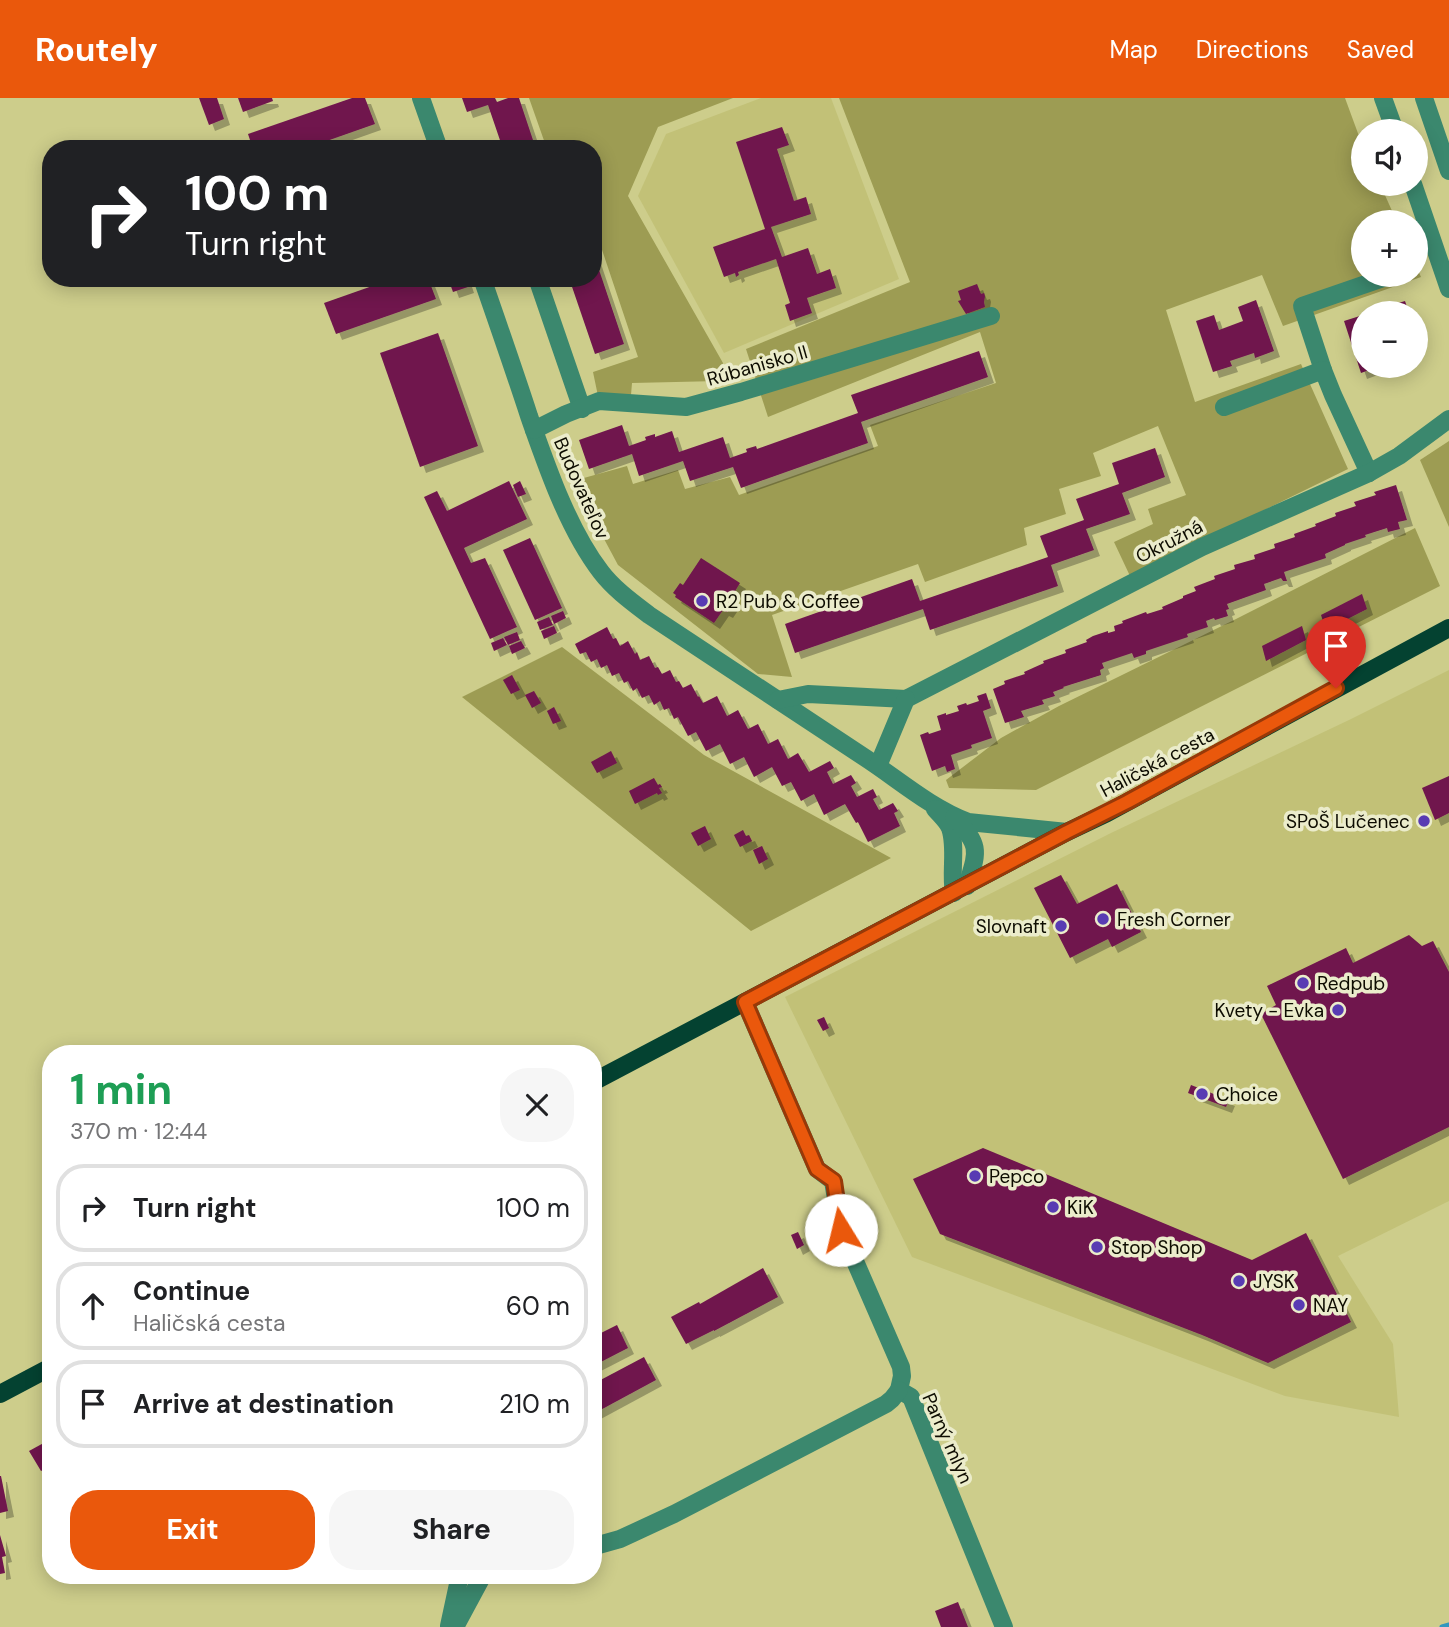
<!DOCTYPE html>
<html lang="en">
<head>
<meta charset="utf-8">
<style>
  :root { --surface:#fff; --page:#f6f6f6; --text:#202124; --muted:#757577; --line:#e0e0e0; --accent:#ea580c }
  body { margin:0; font-family:"DM Sans",sans-serif; background:var(--page); color:var(--text); height:100vh; display:flex; flex-direction:column; font-size:26px; white-space:nowrap }
  * { box-sizing:border-box; margin:0 }
  p { font-size:23px; color:var(--muted) }
  .icon { flex:none; width:38px; height:38px; fill:none; stroke:currentColor; stroke-width:2; stroke-linecap:round; stroke-linejoin:round }
  .map { position:relative; flex:1; overflow:hidden }
  .side { position:absolute; left:42px; top:947px; width:560px; height:539px; display:flex; flex-direction:column; background:var(--surface); border-radius:28px; box-shadow:0 4px 18px #0003 }
  .side>* { flex:none }
  .guide { position:absolute; left:42px; top:42px; width:560px; height:147px; border-radius:28px; box-shadow:0 4px 18px #0003; background:#202124; color:#fff; overflow:hidden }
  .controls { position:absolute; left:1351px; top:21px; display:grid; gap:14px }
  .controls a { display:grid; place-items:center; width:77px; height:77px; border-radius:50%; background:var(--surface); box-shadow:0 4px 18px #0003; font-size:35px }
  .pin { position:absolute; display:grid; place-items:center; width:60px; height:60px; color:#fff; margin:-72px -30px; border-radius:50% 50% 50% 0; rotate:-45deg; box-shadow:0 0 7px #0007 }
  .pin .icon { rotate:45deg }
  .me { position:absolute; width:77px; margin:-38px; rotate:351deg; stroke-linejoin:round; filter:drop-shadow(0 0 5px #0008) }
  .turn { display:flex; align-items:center; gap:24px; height:147px; padding:0 28px; font-size:32px }
  .turn .icon { width:91px; height:91px; stroke-width:2.5 }
  .turn b { display:block; font-size:49px; line-height:60px }
  .round { display:grid; place-items:center; flex:none; width:74px; height:74px; border-radius:28px; background:var(--page) }
  .summary { display:flex; align-items:center; justify-content:space-between; height:119px; padding:0 28px }
  h1 { font-size:42px; font-weight:700; line-height:52px; color:#1e9e55 }
  .cta { display:flex; gap:14px; margin-top:auto; padding:14px 28px }
  .cta a { flex:1; height:80px; border-radius:28px; background:var(--accent); color:#fff; font-size:28px; font-weight:700; line-height:80px; text-align:center }
  .cta a+a { background:var(--page); color:var(--text) }
  ul { padding:0; list-style:none }
  li { display:flex; align-items:center; gap:21px; height:88px; margin:0 14px 10px; padding:0 14px; border:4px solid var(--line); border-radius:28px }
  li div { flex:1 }
  li b { display:block; font-size:26px }
  li em { font-style:normal }
  header { display:flex; align-items:center; gap:42px; box-sizing:border-box; height:98px; padding:0 35px; background:var(--accent); color:#fff }
  header strong { font-size:33px }
  nav { display:flex; gap:38px; margin-inline-start:auto; font-size:24px }
  .map>svg:first-child { display:block }
</style>
</head>
<body>
<header>
<strong>Routely</strong>
<nav><a>Map</a><a>Directions</a><a>Saved</a></nav>
</header>
<div class="map">
<svg width="1449" height="1529" viewBox="0 0 1449 1529">
  <defs>
    <filter id="shadow"><feDropShadow dx="6" dy="6" stdDeviation="0" flood-color="#0004"/></filter>
  </defs>
  <rect width="100%" height="100%" fill="#cdcd8b"/>
  <g fill="#c2c177">
    <path d="M761 0H831L899 181 724 255 638 98 666 36Z"/>
    <path d="M1449 572V1103L1338 1158 1393 1246 1399 1319 1285 1298 912 1159 785 899 1111 735 1349 622Z"/>
  </g>
  <g fill="#9d9c53">
    <path d="M529 0H733L658 29 628 98 723 265 719 283 632 285 631 297 598 298 593 274 638 259 593 125V51H547Z"/>
    <path d="M839 0H1345L1363 49V86H1380L1397 124H1363V177H1416V168L1421 179 1283 228 1262 177 1166 212 1195 304 1301 266 1348 371 1130 478 1114 444 1153 426 1148 411 1186 397 1158 328 1093 355 1101 378 1059 391 1066 416 1024 430 1027 447 925 484 918 466 772 517 792 579 758 576 618 467 573 383 627 368 633 386 678 372 685 391 730 379 739 397 878 348 870 327 996 285 980 234 768 319 746 251 910 184Z"/>
    <path d="M1449 343V429L1420 362Z"/>
    <path d="M1415 430 1440 488 1036 692 949 690 946 682 1001 640 1059 608 1236 521Z"/>
    <path d="M562 549 704 657 891 760 751 833 462 599Z"/>
  </g>
  <g fill="none" stroke-linecap="round" stroke-linejoin="round">
    <path stroke="#3197be" stroke-width="5" d="M1442 1529 1449 1527"/>
  </g>
  <g fill="#6f154d" filter="url(#shadow)">
    <path d="M199 0H217L224 21 209 27Z"/>
    <path d="M238 0H272L273 3 243 14Z"/>
    <path d="M352 0H365L375 26 304 51H253L248 36Z"/>
    <path d="M462 0H495L497 4 508 0H519L536 51H503L488 7 467 14Z"/>
    <path d="M782 29 789 47 777 51 794 103 806 99 811 116 771 129 782 159 808 150 817 176 830 171 836 190 807 200 812 215 790 223 785 207 790 205 776 161 738 174 739 177 736 179 735 175 724 179 713 149 765 131 736 44Z"/>
    <path d="M593 154 624 246 595 256 569 180H593Z"/>
    <path d="M395 180H428L436 201 336 236 324 205Z"/>
    <path d="M448 180H465L468 189 453 194Z"/>
    <path d="M977 186 981 196 984 195 985 198 984 204 985 209 966 216 958 203 961 202 958 193Z"/>
    <path d="M1256 202 1274 253 1255 260 1254 255 1230 263 1232 268 1213 274 1196 223 1214 217 1219 232 1243 223 1238 209Z"/>
    <path d="M1405 203 1409 215H1388L1386 209Z"/>
    <path d="M1363 217V268H1380L1361 275 1344 223Z"/>
    <path d="M438 235 478 348 420 369 380 255Z"/>
    <path d="M979 253 988 279 861 324 868 345 741 390 733 369 690 383 683 363 639 378 632 356 589 371 579 342 622 327 629 348 646 342 645 339 655 336V339L672 333 679 354 723 339 730 360 747 354 746 351 756 348 757 351 858 315 851 297Z"/>
    <path d="M1155 350 1165 379 1122 395 1130 416 1086 431 1094 452 1051 467 1058 488 930 532 923 511 795 555 785 526 912 481 920 503 1048 459 1040 438 1084 422 1076 401 1119 386 1112 365Z"/>
    <path d="M509 383 527 421 464 450 471 465 485 460 517 529 490 541 424 399 437 393 447 413Z"/>
    <path d="M520 383 526 396 518 399 513 387Z"/>
    <path d="M1396 387 1407 422 1398 424 1400 431 1388 434 1387 430 1365 437 1366 439 1345 446V447L1325 456 1326 460 1284 474 1287 483H1283L1281 480 1264 486 1266 492 1227 506 1229 511 1226 512 1228 518 1215 522 1214 520 1206 523 1208 529 1187 536 1188 539 1146 553V556L1134 560 1132 555 1102 565 1104 570 1100 572 1101 577 1063 589 1064 590 1053 594 1055 598 1042 602 1044 606 1021 613 1024 619 1005 625 993 591 1005 586 1004 583 1025 576 1024 574 1044 565 1043 563 1066 555 1065 552 1087 544 1086 542 1093 538 1108 533V535L1115 533 1114 528 1123 525 1122 523 1146 514 1147 516 1163 511 1162 509 1183 500V498L1196 493 1194 489 1215 481 1214 478 1235 471 1234 467 1255 461 1254 457 1275 450 1274 446 1295 439 1294 436 1316 428 1315 426 1336 418 1335 415 1356 408 1354 404 1376 397 1374 394Z"/>
    <path d="M530 440 562 510 535 522 503 452Z"/>
    <path d="M701 460 740 485 729 503 733 505 727 514 723 512 714 525 675 499 676 497 673 495 680 485 683 487Z"/>
    <path d="M1362 496 1367 511 1326 532 1321 517Z"/>
    <path d="M563 513 566 520 554 526 551 518Z"/>
    <path d="M549 519 553 527 540 532 537 524Z"/>
    <path d="M554 528 557 535 544 541 541 533Z"/>
    <path d="M1302 528 1306 542 1266 563 1262 548Z"/>
    <path d="M607 529 613 541 616 540 620 548 628 543 635 556 637 554 640 562 649 558 655 570 658 569 662 576 670 572 676 584 679 583 683 590 691 586 698 599 699 598 703 605 717 598 727 618 738 612 748 631 758 626 768 646 778 641 788 661 798 655 809 674 830 663 834 670 827 674 833 686 851 677 856 685 851 688 857 699 873 691 877 699 873 701 879 712 893 705 898 713 894 715 900 728 868 744 858 724 856 725 845 706 824 717 814 696 801 703 791 684 782 688 772 669 754 679 744 659 730 666 720 646 706 653 696 634 688 638 678 619 674 621 669 610 664 612 660 603 654 607 649 597 642 600 637 590 633 593 628 583 624 585 619 575 612 578 607 567 601 570 597 561 591 564 586 554 580 556 575 546Z"/>
    <path d="M517 534 520 542 508 547 504 539Z"/>
    <path d="M503 540 507 547 494 553 491 545Z"/>
    <path d="M521 543 525 550 512 556 509 548Z"/>
    <path d="M512 577 520 592 511 596 503 582Z"/>
    <path d="M534 593 541 605 532 610 525 597Z"/>
    <path d="M986 595 991 610 983 613 992 640 971 647 972 650 951 657 955 671 947 674 945 668 932 673 920 637 928 634 929 636 941 632 937 618 946 615V617L959 613 957 608 966 605 967 607 979 603 977 598Z"/>
    <path d="M554 609 561 623 553 626 547 613Z"/>
    <path d="M611 653 617 665 597 675 591 664Z"/>
    <path d="M1449 678V715L1435 722 1422 690Z"/>
    <path d="M654 680 658 687 660 686 662 689 659 690 662 695 658 697 657 695 635 706 629 693Z"/>
    <path d="M705 728 711 741 698 748 691 735Z"/>
    <path d="M743 732 746 738 749 737 752 743 740 749 734 737Z"/>
    <path d="M762 748 768 761 759 766 753 752Z"/>
    <path d="M1061 777 1077 806 1117 786 1141 834 1112 849 1108 841 1070 860 1034 790Z"/>
    <path d="M1409 837 1422 848 1433 843 1449 874V1029L1343 1081 1261 916 1276 907 1267 888 1346 850 1353 865Z"/>
    <path d="M824 919 829 930 823 933 817 922Z"/>
    <path d="M1191 987 1229 1002 1226 1009 1188 995Z"/>
    <path d="M983 1050 1252 1162 1306 1135 1351 1224 1268 1265 1202 1237 940 1136 913 1081Z"/>
    <path d="M798 1134 804 1147 797 1151 791 1137Z"/>
    <path d="M763 1170 778 1199 714 1233V1232L686 1246 671 1219 699 1204 700 1206Z"/>
    <path d="M617 1227 628 1250 593 1268V1239Z"/>
    <path d="M644 1259 656 1282 593 1316V1286Z"/>
    <path d="M51 1341V1368L41 1373 29 1353Z"/>
    <path d="M0 1378H1L8 1413 0 1415Z"/>
    <path d="M0 1437 6 1458 2 1459 5 1475 0 1476Z"/>
    <path d="M958 1504 968 1529H941L935 1513Z"/>
  </g>
  <g fill="none" stroke-linecap="round" stroke-linejoin="round">
    <g stroke="#3b886e" stroke-width="18">
      <path d="M421 0 439 51"/>
      <path d="M1383 0 1395 33"/>
      <path d="M1424 0 1449 73"/>
      <path d="M1413 86 1449 191"/>
      <path d="M482 180C498 226 514 272 529 318 547 369 568 431 601 474 614 491 632 504 649 517 720 564 792 611 864 659 898 681 929 709 968 724L1067 734"/>
      <path d="M537 180 582 311"/>
      <path d="M1323 272 1302 208 1392 177"/>
      <path d="M1224 309 1323 272 1333 297 1369 375"/>
      <path d="M534 332 566 316 599 303 686 309 741 294 991 218"/>
      <path d="M778 602 808 596 906 601 1202 449 1369 375 1399 358 1449 321"/>
      <path d="M878 668 906 601"/>
      <path d="M935 711C940 717 947 723 950 730 957 750 950 774 954 795"/>
      <path d="M954 719C981 748 978 752 967 788"/>
      <path d="M745 904 817 1071 833 1083 841 1131 901 1269 902 1278 899 1292 911 1299 1004 1529"/>
      <path d="M595 1448 620 1441 674 1416 886 1306 892 1301 899 1292"/>
      <path d="M449 1528 460 1477"/>
      <path d="M455 1529 483 1477"/>
    </g>
    <g stroke="#044231" stroke-width="18">
      <path d="M593 984 1067 734 1107 715 1449 530"/>
      <path d="M0 1296 51 1269"/>
    </g>
  </g>
  <g fill="none" stroke-linecap="round" stroke-linejoin="round">
    <g stroke="#983908" stroke-width="18">
      <path id="route" d="M841 1132 834 1083 817 1071 745 904 1067 734 1127 704 1336 590"/>
    </g>
    <use href="#route" stroke="#ea580c" stroke-width="12"/>
  </g>
  <g fill="#583bb3" stroke="#ebeccb" stroke-width="2.5">
    <circle cx="702" cy="503" r="7"/>
    <circle cx="1424" cy="723" r="7"/>
    <circle cx="1103" cy="821" r="7"/>
    <circle cx="1061" cy="828" r="7"/>
    <circle cx="1303" cy="885" r="7"/>
    <circle cx="1338" cy="912" r="7"/>
    <circle cx="1202" cy="996" r="7"/>
    <circle cx="975" cy="1078" r="7"/>
    <circle cx="1053" cy="1109" r="7"/>
    <circle cx="1097" cy="1149" r="7"/>
    <circle cx="1239" cy="1183" r="7"/>
    <circle cx="1299" cy="1207" r="7"/>
  </g>
  <g text-anchor="middle" stroke-width="7" stroke-linejoin="round" paint-order="stroke">
    <g font-size="19" fill="#0d0c00" stroke="#ebeccb">
      <text transform="translate(757 267) rotate(-16)" y="7">Rúbanisko II</text>
      <text transform="translate(582 390) rotate(66)" y="7">Budovateľov</text>
      <text transform="translate(1169 443) rotate(-27)" y="7">Okružná</text>
      <text transform="translate(1157 664) rotate(-28)" y="7">Haličská cesta</text>
      <text transform="translate(948 1340) rotate(66)" y="7">Parný mlyn</text>
    </g>
    <g font-size="19" fill="#0d0c00" stroke="#ebeccb" text-anchor="start">
      <text x="716" y="510">R2 Pub &amp; Coffee</text>
      <text x="1410" y="730" text-anchor="end">SPoŠ Lučenec</text>
      <text x="1117" y="828">Fresh Corner</text>
      <text x="1047" y="835" text-anchor="end">Slovnaft</text>
      <text x="1317" y="892">Redpub</text>
      <text x="1324" y="919" text-anchor="end">Kvety - Evka</text>
      <text x="1216" y="1003">Choice</text>
      <text x="989" y="1085">Pepco</text>
      <text x="1067" y="1116">KiK</text>
      <text x="1111" y="1156">Stop Shop</text>
      <text x="1253" y="1190">JYSK</text>
      <text x="1313" y="1214">NAY</text>
    </g>
  </g>
</svg>
<div class="controls">
<a><svg class="icon" aria-label="sound" viewBox="0 0 24 24"><path d="M4 9h4l5-4v14l-5-4H4zM17 9q2 3 0 6"/></svg></a>
<a>+</a>
<a>−</a>
</div>
<div class="pin" style="left:1336px;top:590px;background:#d93025"><svg class="icon" aria-label="arrive" viewBox="0 0 24 24"><path d="M6 21V4h12l-3 4 3 4H6"/></svg></div>
<svg class="me" style="left:841px;top:1132px" viewBox="-20 -20 40 40"><circle r="19" fill="#fff"/><path d="M0-13L10 11 0 6-10 11z" fill="#ea580c"/></svg>
<div class="guide">
<div class="turn"><svg class="icon" aria-label="right" viewBox="0 0 24 24"><path d="M7 20v-9h11M14 6l5 5-5 5"/></svg><div><b>100 m</b>Turn right</div></div>
</div>
<section class="side">
<div class="summary"><div><h1>1 min</h1><p>370 m · 12:44</p></div><a class="round"><svg class="icon" aria-label="close" viewBox="0 0 24 24"><path d="M6 6l12 12M18 6L6 18"/></svg></a></div>
<ul>
<li><svg class="icon" aria-label="right" viewBox="0 0 24 24"><path d="M7 20v-9h11M14 6l5 5-5 5"/></svg><div><b>Turn right</b></div><em>100 m</em></li>
<li><svg class="icon" aria-label="ahead" viewBox="0 0 24 24"><path d="M12 20V5M6 11l6-6 6 6"/></svg><div><b>Continue</b><p>Haličská cesta</p></div><em>60 m</em></li>
<li><svg class="icon" aria-label="arrive" viewBox="0 0 24 24"><path d="M6 21V4h12l-3 4 3 4H6"/></svg><div><b>Arrive at destination</b></div><em>210 m</em></li>
</ul>
<div class="cta"><a>Exit</a><a>Share</a></div>
</section>
</div>
</body>
</html>
